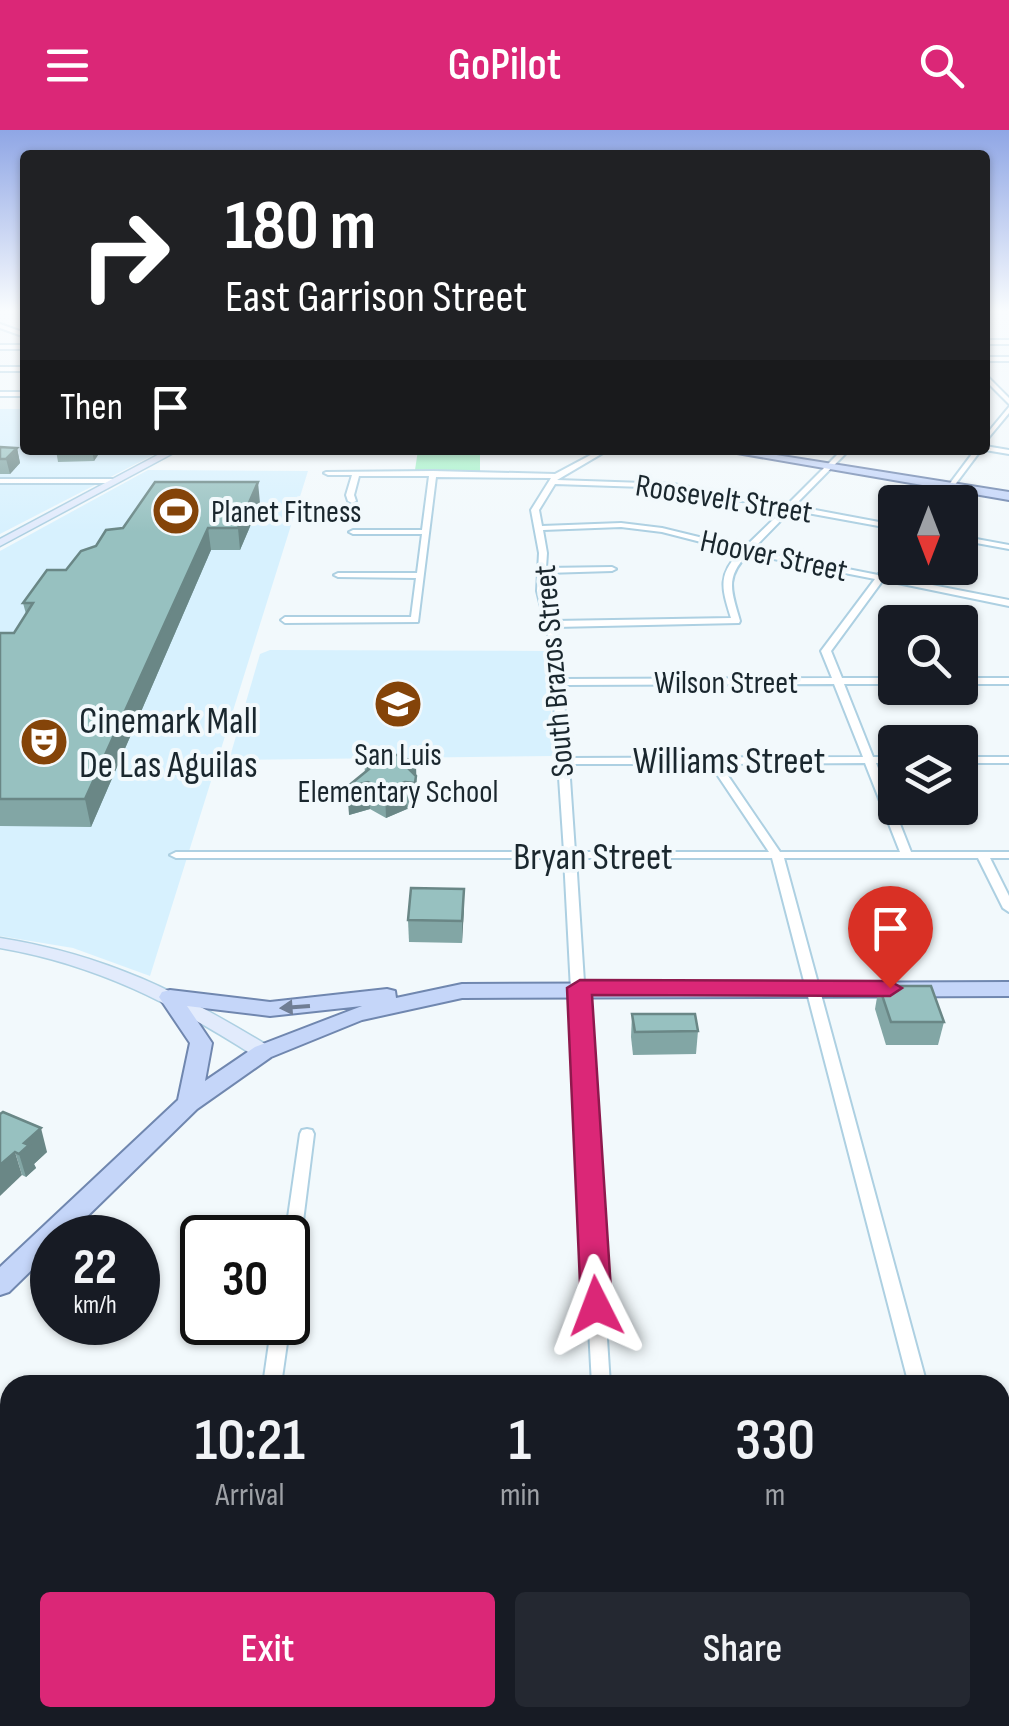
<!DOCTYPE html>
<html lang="en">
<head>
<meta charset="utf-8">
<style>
  :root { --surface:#171b24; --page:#242831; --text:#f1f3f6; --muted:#9ea1a6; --accent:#db2777 }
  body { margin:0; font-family:"Sofia Sans Condensed",sans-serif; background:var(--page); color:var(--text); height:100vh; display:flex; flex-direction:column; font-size:38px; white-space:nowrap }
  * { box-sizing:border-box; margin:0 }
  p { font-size:32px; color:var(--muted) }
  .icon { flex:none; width:55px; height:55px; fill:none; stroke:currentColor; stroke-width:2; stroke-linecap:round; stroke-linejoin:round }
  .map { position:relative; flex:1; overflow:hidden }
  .details { position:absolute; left:0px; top:1245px; width:1010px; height:352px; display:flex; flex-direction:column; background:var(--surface); border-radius:30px 30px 0 0; box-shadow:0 2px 8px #0004 }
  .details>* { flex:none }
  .hud { position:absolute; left:20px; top:20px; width:970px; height:305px; border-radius:10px; box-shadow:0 2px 8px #0004; background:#202124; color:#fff; overflow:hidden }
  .needle { width:65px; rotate:180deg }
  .fabs { position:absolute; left:878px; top:355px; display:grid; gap:20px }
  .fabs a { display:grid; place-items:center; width:100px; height:100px; border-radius:10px; background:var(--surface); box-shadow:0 2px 8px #0004; font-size:50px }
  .speed { position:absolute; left:30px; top:1085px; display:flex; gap:20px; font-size:50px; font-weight:700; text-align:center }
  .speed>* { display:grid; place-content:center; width:130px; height:130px; border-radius:50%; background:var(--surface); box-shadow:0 2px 8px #0004; line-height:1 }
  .speed small { font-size:25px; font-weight:400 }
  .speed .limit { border:5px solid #111; border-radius:15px; background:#fff; color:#111 }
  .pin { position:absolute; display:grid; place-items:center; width:85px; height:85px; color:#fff; margin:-102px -42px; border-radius:50% 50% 50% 0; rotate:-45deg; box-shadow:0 0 10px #0007 }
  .pin .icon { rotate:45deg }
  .me { position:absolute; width:110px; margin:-55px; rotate:357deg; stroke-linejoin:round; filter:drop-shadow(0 0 8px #0008) }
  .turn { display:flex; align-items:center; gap:35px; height:210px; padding:0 40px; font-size:45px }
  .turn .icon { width:130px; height:130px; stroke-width:2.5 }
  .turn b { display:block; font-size:70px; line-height:85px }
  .then { display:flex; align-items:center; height:95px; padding:0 40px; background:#0003; gap:20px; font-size:38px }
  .eta { display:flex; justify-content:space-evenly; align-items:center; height:170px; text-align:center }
  .eta b { font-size:60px; font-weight:600; line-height:70px }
  .button { display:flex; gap:20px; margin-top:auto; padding:20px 40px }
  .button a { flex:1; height:115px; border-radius:10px; background:var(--accent); color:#fff; font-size:40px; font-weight:600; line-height:115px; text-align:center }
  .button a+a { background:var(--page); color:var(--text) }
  header { display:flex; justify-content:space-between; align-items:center; height:130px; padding:0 40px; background:var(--accent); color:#fff; font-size:45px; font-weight:600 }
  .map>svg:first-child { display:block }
</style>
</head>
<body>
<header><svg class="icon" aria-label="menu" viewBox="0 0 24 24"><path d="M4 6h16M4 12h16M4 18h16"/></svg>GoPilot<svg class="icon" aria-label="search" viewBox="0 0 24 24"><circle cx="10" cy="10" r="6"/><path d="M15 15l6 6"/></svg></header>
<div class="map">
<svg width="1009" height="1596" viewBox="0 0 1009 1596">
  <rect width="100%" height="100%" fill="#f2f9fc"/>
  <g fill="#d7f1fe">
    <path d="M0 279H25V320L157 323 0 404Z"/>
    <path d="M148 340 308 341 150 846 73 818 0 806V421Z"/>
    <path d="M270 520 548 521 553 626 229 630 260 524Z"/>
  </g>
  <path fill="#a6f1c8" d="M418 320H480V341L415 340Z"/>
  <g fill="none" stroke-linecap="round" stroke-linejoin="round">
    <g stroke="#add0e2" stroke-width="4">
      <g id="street">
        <path d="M0 194 25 203V207L0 198Z"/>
        <rect x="985" y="210" width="24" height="4"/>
        <rect x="0" y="215" width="25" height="4"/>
        <rect x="985" y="227" width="24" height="4"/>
        <rect x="0" y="237" width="25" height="4"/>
        <path d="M985 244 1009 268V274L985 250Z"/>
        <rect x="0" y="262" width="25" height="4"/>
        <path d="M1009 277V283L985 312V306Z"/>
        <path d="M985 316 1009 320V324L985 320Z"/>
        <path d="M600 320H608L557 350 673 354 787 375 842 320H849L794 376 895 395V399L791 380 752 420 878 445 892 426H895V434L886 446 1009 470V476L883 450 831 521 842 548H895V554H844L873 627H895V633H876L911 722H1009V728H990L1009 766V782L1003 778 978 728H784L927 1255H909L772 728H576L610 1255H592L564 728H176L170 725 176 722H564L550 513 537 461 539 423 531 380 551 348 436 347 418 492 285 493 281 490 285 487H411L416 448 338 447 334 445 338 443H417L422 404H353L349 402 353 400H422L429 346H359L354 365 356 371 352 373 348 371 346 365 352 345H328L324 343 326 342 433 341 555 344ZM555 354 673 358 784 379 744 418 662 398 621 393 542 396 539 380ZM621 397 662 402 740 422C717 445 722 459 731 488L554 491 545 461 546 443 612 441 616 439 612 437 546 438 547 423 543 400ZM748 424 875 449 821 521 832 548 562 549 560 513 555 497 739 493 740 491C732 462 724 448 748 424ZM834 554 863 627 568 628 563 555ZM865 633 900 722H780L720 634ZM569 634H710L769 722H575Z"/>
        <path d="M975 320H981L942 372H936Z"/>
        <path d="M0 349H115L119 351 115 353H0Z"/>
        <path d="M960 406 1009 415V419L960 410Z"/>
        <rect x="960" y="548" width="49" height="6"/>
        <rect x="960" y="627" width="49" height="6"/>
        <path d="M307 999 312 1000 314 1004 296 1147 294 1152 288 1154V1108H285L300 1004 302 1000Z"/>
        <path d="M288 1188 290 1192 281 1255H263L272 1192H288Z"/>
        <path d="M1000 1550 1008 1553 1009 1557V1596H998L996 1588H1000Z"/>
        <path d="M214 1588H236L235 1596H213Z"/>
        <rect x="608" y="1588" width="22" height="8"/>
      </g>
    </g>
    <g stroke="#add0e2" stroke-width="3">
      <g id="secondary">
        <path d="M167 320H179L0 416V409Z"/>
        <path d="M0 808C106 825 180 862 270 917L273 922 270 927H256C173 874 98 835 0 818Z"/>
        <rect x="1000" y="1459" width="9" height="28"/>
        <rect x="0" y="1475" width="10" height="30"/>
      </g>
    </g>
    <g stroke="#7087af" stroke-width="4">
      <g id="primary">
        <path d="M720 320H745L1009 362V370Z"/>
        <path d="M1009 852V866L462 868 362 890 271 927 197 979 65 1108H52V1120L9 1162 0 1165V1137L178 970 190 913 159 867 162 862 170 860 270 872 387 859 395 861 396 868 462 854ZM187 876 270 886 362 876 255 917 205 951 212 913Z"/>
      </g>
    </g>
    <use href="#street" fill="#fff" fill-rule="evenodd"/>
    <use href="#secondary" fill="#e2ebfc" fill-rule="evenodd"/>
    <use href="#primary" fill="#c5d6f9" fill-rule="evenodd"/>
  </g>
  <g fill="#82a6a5">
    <path d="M0 317 17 318 20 333 10 344H0Z"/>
    <path d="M56 320H101V321L94 331 58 332Z"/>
    <path d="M260 373 240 420H211L91 697 0 696V503H14L26 484 23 473 96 416 123 398Z"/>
    <path d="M364 633H416V681L407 679 386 688 370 679 349 685 365 642Z"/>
    <path d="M464 759 462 813 409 812 408 790Z"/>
    <path d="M879 856 944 892 938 915H886L875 879Z"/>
    <path d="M632 884 698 901 696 924 633 925 631 907Z"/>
    <path d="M3 982 47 1022 34 1034 36 1038 26 1047 22 1045Z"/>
    <path d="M0 1522H10V1574H1L0 1572Z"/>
  </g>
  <g fill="#6a8786">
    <path d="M17 318 20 333 10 344 6 329Z"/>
    <path d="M92 320H101L94 331Z"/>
    <path d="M258 352 260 373 240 420 238 398Z"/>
    <path d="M208 398 211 420 91 697 85 669Z"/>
    <path d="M416 633 417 673 416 681 415 653 409 639Z"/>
    <path d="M368 652 370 679 349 685 347 657Z"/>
    <path d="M405 652 407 679 386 688 385 660Z"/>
    <path d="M464 759V780L462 813V791Z"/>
    <path d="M41 998 47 1022 34 1034 36 1038 26 1047 19 1024 24 1013Z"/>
    <path d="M15 1022 22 1045 0 1066V1035Z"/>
    <path d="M51 1588H65L63 1596H49Z"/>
  </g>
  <g fill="#97c1c0" stroke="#6a8786" stroke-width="2.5">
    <path d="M0 317 17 318 6 329H0Z"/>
    <path d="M155 352H258L238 398H208L85 669H0V503H14L33 473H23L47 440H66L81 421 96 416 106 400 123 398Z"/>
    <path d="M384 625H398L416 633 409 639 416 646 415 653 405 652 385 660 368 652 347 657 369 639 364 633Z"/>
    <path d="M411 758 464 759 462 791 408 790Z"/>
    <path d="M879 856H931L944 892H891Z"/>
    <path d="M632 884H695L698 901 635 902Z"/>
    <path d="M3 982 41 998 24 1013 29 1015 19 1024 15 1022 0 1035V984Z"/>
    <rect x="0" y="1522" width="10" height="30"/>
    <path d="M10 1583V1588H51L49 1596H6Z"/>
  </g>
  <defs><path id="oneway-solid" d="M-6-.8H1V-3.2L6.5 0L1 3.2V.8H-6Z" transform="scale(2.5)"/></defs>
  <use fill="#707e94" href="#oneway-solid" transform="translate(295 877) rotate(176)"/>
  <linearGradient id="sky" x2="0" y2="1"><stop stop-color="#8fa6e5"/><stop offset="0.45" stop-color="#f9fcfe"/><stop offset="1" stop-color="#f9fcfe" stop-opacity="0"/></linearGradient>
  <rect width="1009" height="402" fill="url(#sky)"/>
  <path fill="#db2777" stroke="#8e194d" stroke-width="2.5" d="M580 850 890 851 902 858 890 866 592 865 612 1176 607 1184 596 1188 586 1184 581 1176 567 858Z"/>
  <defs>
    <g id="stadium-disc" transform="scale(2.5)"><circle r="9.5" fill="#844409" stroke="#f2f9fc"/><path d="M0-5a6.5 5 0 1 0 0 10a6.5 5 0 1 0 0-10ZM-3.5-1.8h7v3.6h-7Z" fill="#fff"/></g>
    <g id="school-disc" transform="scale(2.5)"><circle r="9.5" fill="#844409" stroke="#f2f9fc"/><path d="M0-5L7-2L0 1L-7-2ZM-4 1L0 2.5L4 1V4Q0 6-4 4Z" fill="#fff"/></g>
    <g id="theatre-disc" transform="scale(2.5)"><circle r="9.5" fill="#844409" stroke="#f2f9fc"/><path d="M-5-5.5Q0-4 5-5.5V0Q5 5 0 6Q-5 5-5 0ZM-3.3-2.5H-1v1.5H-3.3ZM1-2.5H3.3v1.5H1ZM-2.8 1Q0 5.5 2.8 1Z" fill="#fff"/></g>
  </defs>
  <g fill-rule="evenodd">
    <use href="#stadium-disc" x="176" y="381"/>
    <use href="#school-disc" x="398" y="574"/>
    <use href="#theatre-disc" x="44" y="612"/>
  </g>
  <g text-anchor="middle" stroke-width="8" stroke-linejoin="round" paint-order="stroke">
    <g font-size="32" fill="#1a272e" stroke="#f2f9fc">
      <text transform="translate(724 368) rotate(9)" y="11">Roosevelt Street</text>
      <text transform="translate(774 425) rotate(12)" y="11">Hoover Street</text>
      <text transform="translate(553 541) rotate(-95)" y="11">South Brazos Street</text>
      <text x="726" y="563">Wilson Street</text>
    </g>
    <g font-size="32" fill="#1a272e" stroke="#f2f9fc" text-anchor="start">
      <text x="211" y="392">Planet Fitness</text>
      <text x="398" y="635" text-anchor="middle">San Luis<tspan x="398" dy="37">Elementary School</tspan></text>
    </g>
    <g font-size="38" fill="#1a272e" stroke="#f2f9fc" text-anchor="start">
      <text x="79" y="603">Cinemark Mall<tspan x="79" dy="44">De Las Aguilas</tspan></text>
    </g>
    <g font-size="38" fill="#1a272e" stroke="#f2f9fc">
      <text x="729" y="643">Williams Street</text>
      <text x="593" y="739">Bryan Street</text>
    </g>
  </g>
</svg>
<div class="fabs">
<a><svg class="needle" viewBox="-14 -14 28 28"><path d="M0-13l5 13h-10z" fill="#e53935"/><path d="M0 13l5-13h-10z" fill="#9ea1a6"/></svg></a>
<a><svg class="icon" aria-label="search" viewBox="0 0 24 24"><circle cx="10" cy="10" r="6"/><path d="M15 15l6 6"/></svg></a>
<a><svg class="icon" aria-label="layers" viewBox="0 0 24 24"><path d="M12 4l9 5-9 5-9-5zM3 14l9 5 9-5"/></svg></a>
</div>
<div class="speed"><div>22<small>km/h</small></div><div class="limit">30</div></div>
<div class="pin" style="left:890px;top:858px;background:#d93025"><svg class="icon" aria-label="arrive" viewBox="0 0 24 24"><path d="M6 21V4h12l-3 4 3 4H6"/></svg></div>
<svg class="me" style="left:596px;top:1176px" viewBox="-20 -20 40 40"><path d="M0-17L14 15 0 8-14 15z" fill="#db2777" stroke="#fff" stroke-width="4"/></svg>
<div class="hud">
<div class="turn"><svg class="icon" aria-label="right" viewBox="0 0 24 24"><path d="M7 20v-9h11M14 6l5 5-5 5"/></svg><div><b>180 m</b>East Garrison Street</div></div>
<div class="then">Then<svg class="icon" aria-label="arrive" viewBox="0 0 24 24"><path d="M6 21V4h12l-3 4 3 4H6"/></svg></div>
</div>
<section class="details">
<div class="eta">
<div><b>10:21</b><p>Arrival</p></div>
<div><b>1</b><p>min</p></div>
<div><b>330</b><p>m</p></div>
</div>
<div class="button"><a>Exit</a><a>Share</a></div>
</section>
</div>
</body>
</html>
